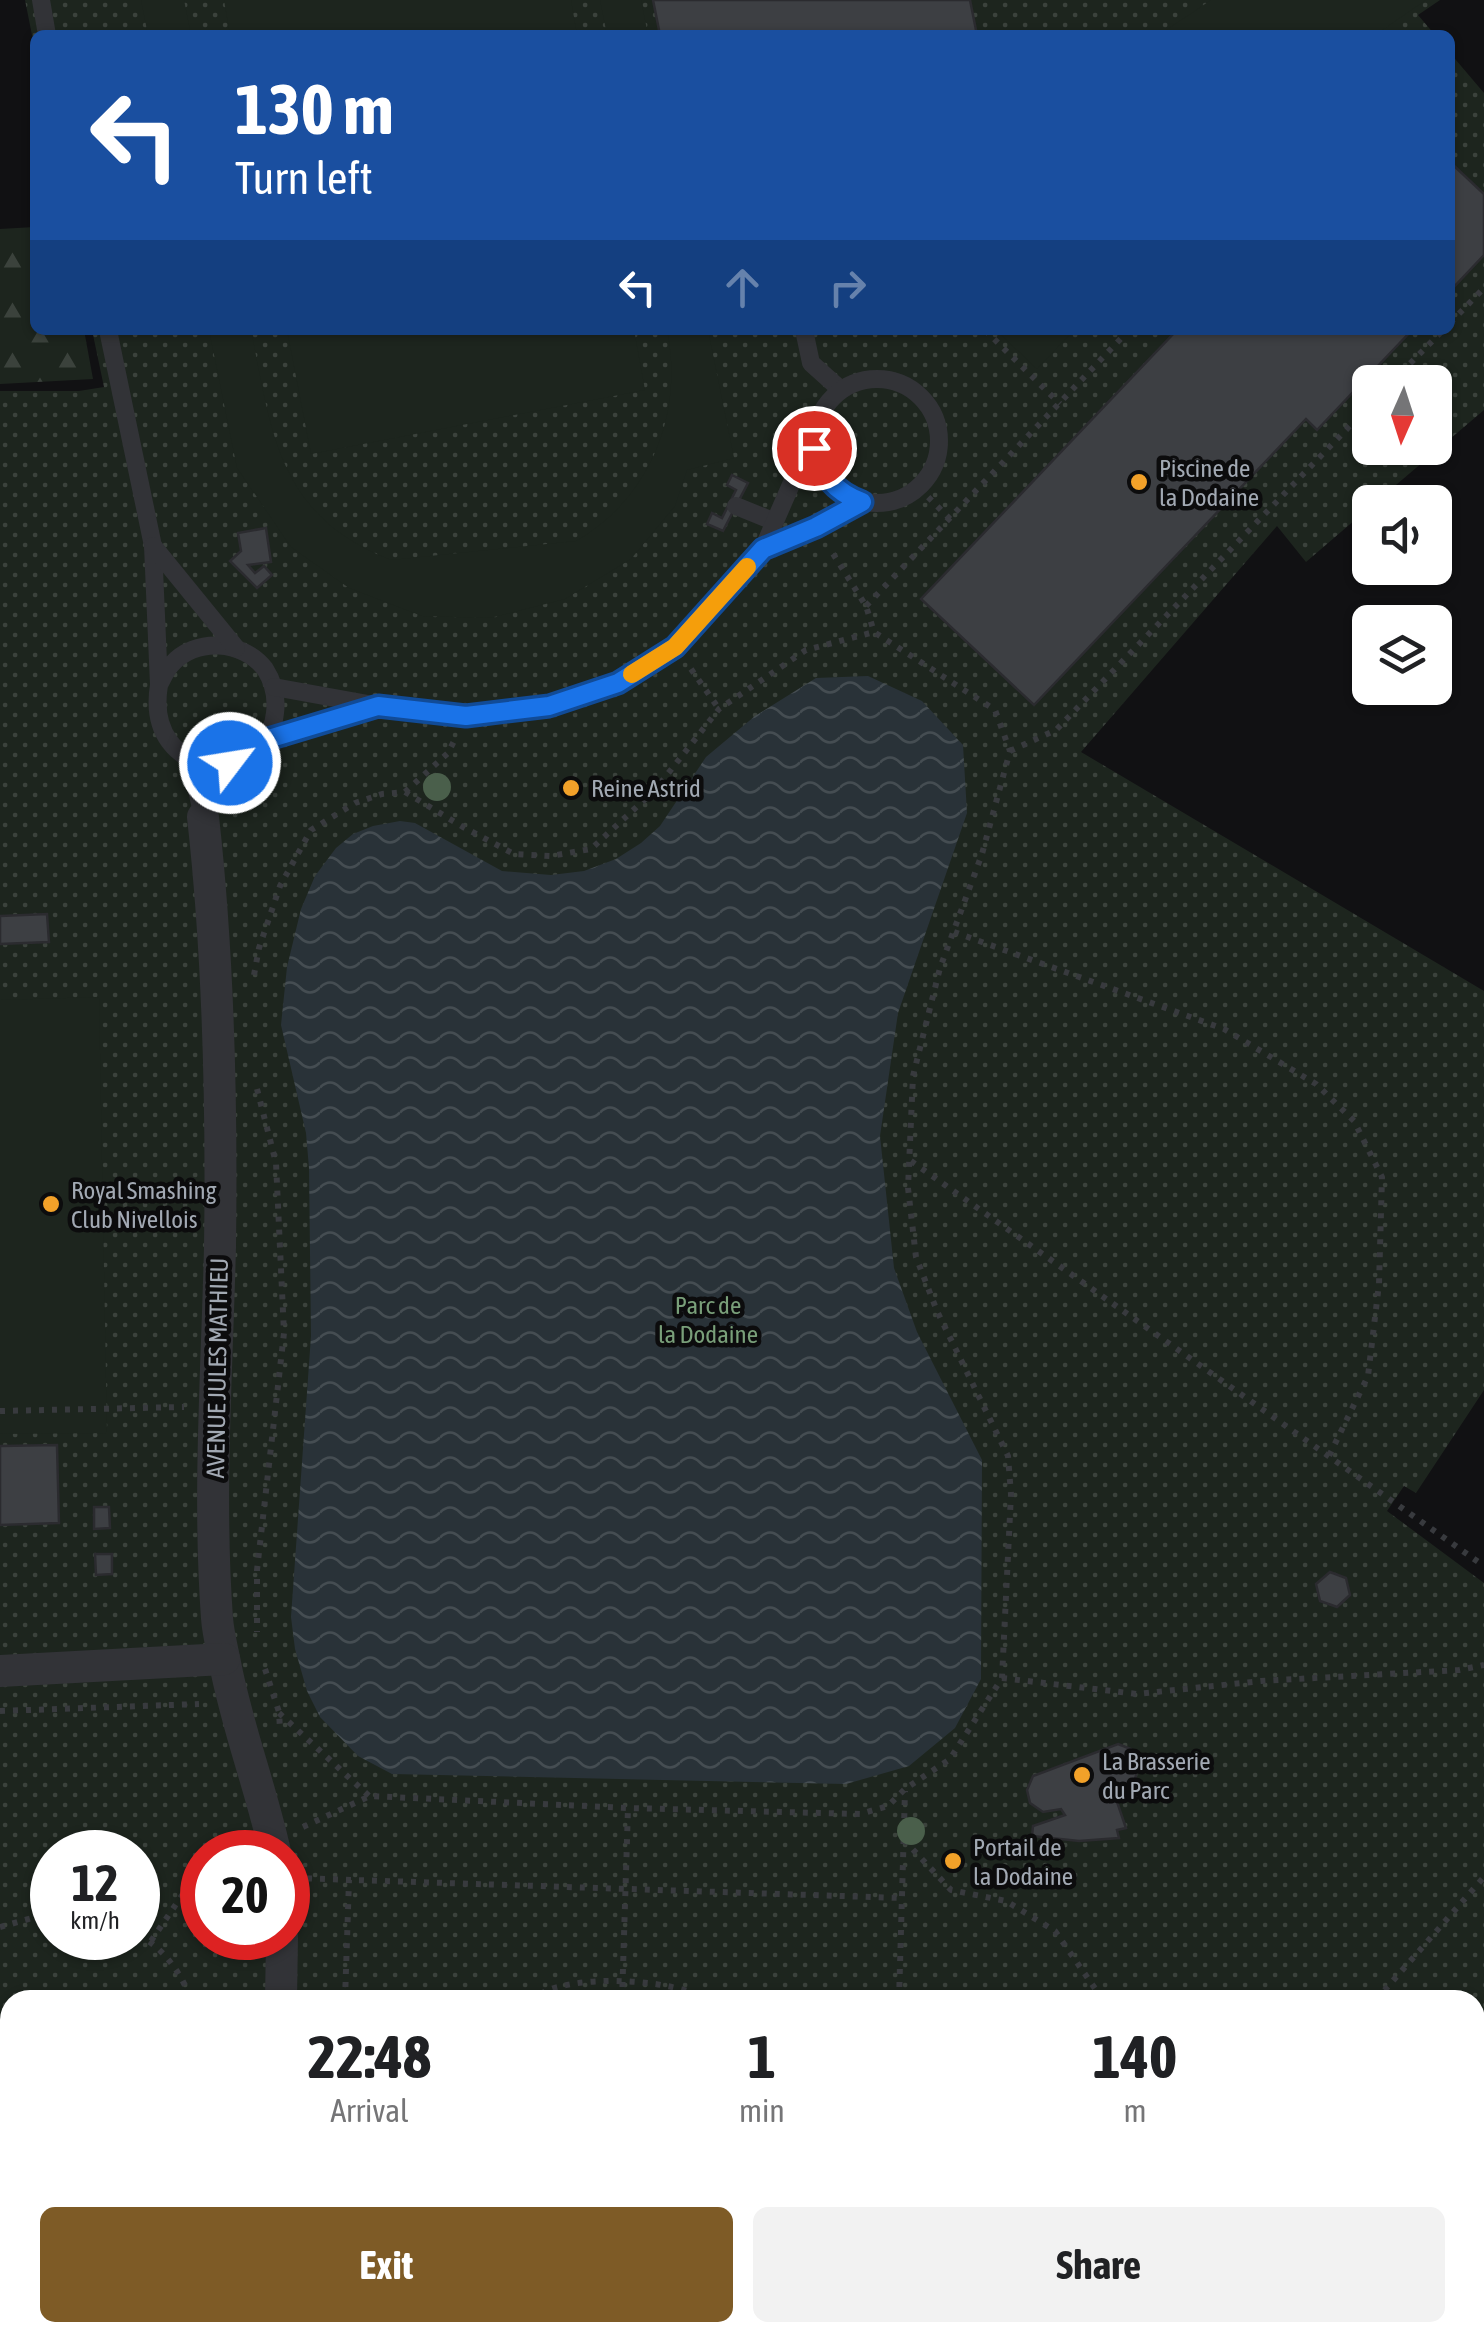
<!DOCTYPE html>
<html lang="en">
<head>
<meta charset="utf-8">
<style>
  :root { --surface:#fff; --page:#f2f2f2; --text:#202124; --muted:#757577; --accent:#7e5b26 }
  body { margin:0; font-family:"Asap Condensed",sans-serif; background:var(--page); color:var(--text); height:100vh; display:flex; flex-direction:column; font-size:38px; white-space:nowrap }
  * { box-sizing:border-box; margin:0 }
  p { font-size:32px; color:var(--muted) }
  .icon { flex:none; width:55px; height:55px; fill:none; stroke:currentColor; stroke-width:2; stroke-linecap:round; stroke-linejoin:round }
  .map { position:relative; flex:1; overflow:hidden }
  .drawer { position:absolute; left:0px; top:1990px; width:1485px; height:352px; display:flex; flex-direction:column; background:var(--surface); border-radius:30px 30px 0 0; box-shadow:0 2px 8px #0004 }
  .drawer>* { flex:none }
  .banner { position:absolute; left:30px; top:30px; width:1425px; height:305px; border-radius:15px; box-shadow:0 2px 8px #0004; background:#1a4fa0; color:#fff; overflow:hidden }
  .needle { width:65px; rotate:183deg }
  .tools { position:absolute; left:1352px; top:365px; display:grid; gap:20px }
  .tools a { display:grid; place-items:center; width:100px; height:100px; border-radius:15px; background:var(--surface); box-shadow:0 2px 8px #0004; font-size:50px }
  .speed { position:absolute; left:30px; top:1830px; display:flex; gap:20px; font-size:50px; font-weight:700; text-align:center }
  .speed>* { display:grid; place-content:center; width:130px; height:130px; border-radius:50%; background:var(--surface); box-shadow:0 2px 8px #0004; line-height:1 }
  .speed small { font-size:25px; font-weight:400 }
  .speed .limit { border:15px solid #d22; background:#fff; color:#111 }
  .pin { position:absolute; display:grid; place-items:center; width:85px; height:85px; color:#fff; margin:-42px; border:5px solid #fff; border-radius:50%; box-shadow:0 2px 10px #0007 }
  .me { position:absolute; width:110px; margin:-55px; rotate:59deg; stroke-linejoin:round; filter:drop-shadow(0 0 8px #0008) }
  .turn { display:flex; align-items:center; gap:35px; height:210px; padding:0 40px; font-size:45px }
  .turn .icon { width:130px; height:130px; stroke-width:2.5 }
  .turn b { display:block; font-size:70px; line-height:85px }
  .lanes { display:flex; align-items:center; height:95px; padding:0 40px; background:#0003; justify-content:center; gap:50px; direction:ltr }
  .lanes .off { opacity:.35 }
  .eta { display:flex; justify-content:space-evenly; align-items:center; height:170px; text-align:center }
  .eta b { font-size:60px; font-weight:700; line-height:70px }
  .cta { display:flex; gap:20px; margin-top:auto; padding:20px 40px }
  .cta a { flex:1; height:115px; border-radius:15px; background:var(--accent); color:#fff; font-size:40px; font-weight:700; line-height:115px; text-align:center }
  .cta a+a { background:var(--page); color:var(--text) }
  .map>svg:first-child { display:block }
</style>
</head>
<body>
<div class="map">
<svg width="1484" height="2341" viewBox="0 0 1484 2341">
  <defs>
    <pattern id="grass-dots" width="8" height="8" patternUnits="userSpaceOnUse" patternTransform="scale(2.5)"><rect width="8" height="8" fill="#1d251e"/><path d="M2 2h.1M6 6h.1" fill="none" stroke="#3b423c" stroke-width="1.8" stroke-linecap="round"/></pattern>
    <pattern id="forest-firs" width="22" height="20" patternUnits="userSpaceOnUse" patternTransform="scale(2.5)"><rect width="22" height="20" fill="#1d251e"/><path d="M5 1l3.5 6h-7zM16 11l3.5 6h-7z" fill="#3b423c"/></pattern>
    <pattern id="water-waves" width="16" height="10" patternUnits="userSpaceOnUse" patternTransform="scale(2.5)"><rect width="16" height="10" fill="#293238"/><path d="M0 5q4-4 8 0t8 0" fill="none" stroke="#454d52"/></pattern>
  </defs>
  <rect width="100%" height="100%" fill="#111113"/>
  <g fill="url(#grass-dots)" fill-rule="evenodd">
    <path d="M25 0H1440L1418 15 1435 35H35V50Z"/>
    <path d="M1450 53 1484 93V410L1376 502H1370V507L1306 562 1277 526 1081 752 1484 991V1390L1416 1493 1404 1486 1387 1511 1484 1583V2118L1475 2128V2000H10V2332L1296 2333 1290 2341H0V391H79L104 387 92 330H1450ZM1370 382H1435V448H1370ZM52 1852H138V1938H52ZM202 1852H288V1938H202Z"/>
  </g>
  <path fill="url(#forest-firs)" d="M35 227V330H84L93 379 0 384V229Z"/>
  <g fill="#1d251e">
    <path d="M141 0H184L191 35H148Z"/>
    <path d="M224 0H571L577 35H230Z"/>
    <path d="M600 0H641L648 35H607Z"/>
    <path d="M1211 0H1426L1375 35H1159Z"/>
    <path d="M209 330H251C272 434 278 516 391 560L576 541C651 498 684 413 667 330H708L734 458 687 470 675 506 631 559 565 599 490 618 422 616 349 588 291 547 237 468Z"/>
    <path d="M287 330H634L645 390 311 454Z"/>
    <path d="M996 330H1074L1037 369Z"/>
    <path d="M99 997 107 1433 0 1434V1000Z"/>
  </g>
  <path fill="url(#water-waves)" d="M868 676 922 701 963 745 967 813 898 1013 880 1136 894 1268 917 1332 982 1460 981 1679 955 1728 909 1766 846 1784 392 1774 358 1756 320 1717 307 1691 295 1649 291 1617 311 1336 309 1168 306 1133 281 1025 287 967 301 909 315 876 336 848 353 834 373 826 400 821 415 823 502 871 551 875 584 871 616 859 641 843 660 826 706 757 755 716 816 678Z"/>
  <g fill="#3d3f43" stroke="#2b2b2f" stroke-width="2.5">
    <path d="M653 0H970L977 35H660Z"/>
    <path d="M1450 162 1484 194V255L1450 291Z"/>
    <path d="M1177 330H1412L1317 430 1306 419 1034 705 921 599Z"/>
    <path d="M732 475 748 483 723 531 707 524 712 513 722 518 736 490 727 485Z"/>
    <path d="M266 528 271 562 248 565 255 573 264 566 272 575 257 588 230 561 241 551 238 533Z"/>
    <path d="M47 914 49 942 0 944V916Z"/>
    <path d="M57 1445 59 1523 0 1525V1446Z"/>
    <path d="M94 1507H109L110 1528 94 1529Z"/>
    <path d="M95 1554H112V1574L96 1575Z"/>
    <path d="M1330 1572 1346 1578 1350 1595 1337 1607 1320 1601 1316 1584Z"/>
    <path d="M1118 1744 1131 1749 1137 1756 1139 1764 1135 1779 1118 1787 1120 1795 1115 1796 1126 1828 1117 1830 1119 1838 1079 1841 1032 1836 1033 1826 1065 1815 1061 1809 1043 1812 1030 1803 1027 1790 1033 1776Z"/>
    <path d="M1484 2229V2256L1475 2248V2239Z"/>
    <path d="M1475 2248 1484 2256V2305L1475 2297Z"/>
    <path d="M1475 2297 1484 2305V2313L1475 2324Z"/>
    <path d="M1484 2313V2341H1472L1465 2335 1468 2332H1475V2324Z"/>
    <path d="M1395 2332H1462L1472 2341H1402L1394 2334Z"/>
  </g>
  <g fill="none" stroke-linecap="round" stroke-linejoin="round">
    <g stroke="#383a3e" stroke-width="6" stroke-dasharray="5 8" stroke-linecap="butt">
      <path d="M1450 323 1484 288"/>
      <path d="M985 330 1060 404"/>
      <path d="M1392 382 1443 330"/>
      <path d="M919 488 950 519"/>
      <path d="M866 606 1129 330"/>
      <path d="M691 669 719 709"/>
      <path d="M1010 751 1056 730 1370 405"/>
      <path d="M405 792 448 753 455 739"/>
      <path d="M954 932 1224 1029 1316 1084 1354 1121 1382 1177 1379 1284 1368 1376 1329 1456"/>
      <path d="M254 975 259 948 280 886 311 830 355 803 382 794 405 792 463 827 514 854 551 856 591 849 655 790 719 709 806 650 874 632"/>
      <path d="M257 1089 276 1163 284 1333 257 1570V1632"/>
      <path d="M911 1161 1484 1566"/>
      <path d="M0 1411 184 1407"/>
      <path d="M265 1669 279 1712 280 1729"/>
      <path d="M1002 1678 1137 1694 1261 1681 1459 1670 1484 1665"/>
      <path d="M0 1711 199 1704"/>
      <path d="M279 1713 369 1796"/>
      <path d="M303 1827 370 1796 628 1808 860 1814 888 1806 905 1789 950 1759 1002 1678 1011 1494 1008 1456 937 1311 916 1257 908 1188 913 1076 940 968 982 854 1010 751 995 710 874 632 866 606 830 549"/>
      <path d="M904 1840 951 1890 1006 1901 1055 1931 1103 2000"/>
      <path d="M218 1852 235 1837"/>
      <path d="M294 1878 902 1898"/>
      <path d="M0 1927 43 1915 52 1916"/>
      <path d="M138 1935C163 1947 182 1974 191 2000"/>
      <path d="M151 1941 202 1866"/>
      <path d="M345 2000 349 1880"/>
      <path d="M529 2000C538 1996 548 1989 558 1987 598 1976 674 1980 709 2000"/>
      <path d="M622 2000 628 1808"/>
      <path d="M899 2000 905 1791"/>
      <path d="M1376 2000 1484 1877"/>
      <path d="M0 2195 10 2188"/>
      <path d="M436 2332 445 2341"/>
      <path d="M155 2341 157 2332"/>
      <path d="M334 2341V2332"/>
      <path d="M614 2341 615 2332"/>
      <path d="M791 2341 799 2332"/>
      <path d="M888 2341V2332"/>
      <path d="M1168 2341 1173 2332"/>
    </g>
    <g stroke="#323337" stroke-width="18">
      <path d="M41 0 47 35"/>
      <path d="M108 330 153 546 159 685C143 783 267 787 275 713 277 697 274 683 265 669 243 640 195 637 171 665 166 670 163 678 159 685"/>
      <path d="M804 330 811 363 841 390"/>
      <circle cx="877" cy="441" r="62"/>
      <path d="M736 506 773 521"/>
      <path d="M153 546 236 648"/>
      <path d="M763 549 816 527 862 502"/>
      <path d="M274 687 379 706 465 716 549 706 618 683 675 647 763 549 816 427"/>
      <path d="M265 740 375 707"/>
      <path d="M190 759 203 817"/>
      <path d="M203 817 230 763"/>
    </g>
    <g stroke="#323337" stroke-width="32">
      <path d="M203 817C219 960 222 1103 220 1247 217 1371 208 1495 217 1618 218 1633 222 1648 225 1663 237 1727 261 1788 275 1852"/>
      <path d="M0 1671 224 1659"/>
      <path d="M281 2000 282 1938"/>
      <path d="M276 2341V2332"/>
    </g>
    <g stroke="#323337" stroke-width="42">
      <path d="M1475 2158 1484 2148"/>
      <path d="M1312 2341 1319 2332"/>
    </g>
  </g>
  <g fill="#4a5f4b">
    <circle cx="437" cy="787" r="14"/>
    <circle cx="911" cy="1831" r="14"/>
  </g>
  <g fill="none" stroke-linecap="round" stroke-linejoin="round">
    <g stroke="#114b97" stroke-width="25">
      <path id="route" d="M230 763 250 755 265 740 378 706 466 716 549 706 618 683 675 647 763 549 816 527 862 502C835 492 822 476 814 448"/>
    </g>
    <use href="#route" stroke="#1a73e8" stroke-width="18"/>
    <path stroke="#f59e0b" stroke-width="18" d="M632 674 675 647 747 567"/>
  </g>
  <g fill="#f2a129" stroke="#0c0c0d" stroke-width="4">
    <circle cx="1139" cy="482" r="10"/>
    <circle cx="571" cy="788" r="10"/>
    <circle cx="51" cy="1204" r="10"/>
    <circle cx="1082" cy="1775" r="10"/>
    <circle cx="953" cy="1861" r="10"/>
  </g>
  <g text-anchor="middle" stroke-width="9" stroke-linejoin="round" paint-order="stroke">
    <g font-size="25" fill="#a2a9b3" stroke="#0c0c0d" text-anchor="start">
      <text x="1159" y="477">Piscine de<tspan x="1159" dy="29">la Dodaine</tspan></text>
      <text x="591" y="797">Reine Astrid</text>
      <text x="71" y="1199">Royal Smashing<tspan x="71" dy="29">Club Nivellois</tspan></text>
      <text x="1102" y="1770">La Brasserie<tspan x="1102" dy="29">du Parc</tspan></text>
      <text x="973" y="1856">Portail de<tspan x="973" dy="29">la Dodaine</tspan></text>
    </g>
    <g font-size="25" fill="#799f79" stroke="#0c0c0d">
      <text x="708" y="1314">Parc de<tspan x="708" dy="29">la Dodaine</tspan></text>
    </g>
    <g font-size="25" fill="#a2a9b3" stroke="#0c0c0d">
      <text transform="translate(217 1368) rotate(-89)" y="9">AVENUE JULES MATHIEU</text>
    </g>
  </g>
</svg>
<div class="tools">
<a><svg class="needle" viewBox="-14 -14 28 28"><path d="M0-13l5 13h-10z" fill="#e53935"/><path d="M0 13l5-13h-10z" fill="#757577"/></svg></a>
<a><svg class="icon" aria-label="sound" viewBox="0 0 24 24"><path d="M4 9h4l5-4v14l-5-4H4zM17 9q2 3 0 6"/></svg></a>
<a><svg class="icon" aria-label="layers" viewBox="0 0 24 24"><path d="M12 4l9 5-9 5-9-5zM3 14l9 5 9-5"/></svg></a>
</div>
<div class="speed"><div>12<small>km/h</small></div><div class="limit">20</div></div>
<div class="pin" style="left:814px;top:448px;background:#d93025"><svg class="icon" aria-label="arrive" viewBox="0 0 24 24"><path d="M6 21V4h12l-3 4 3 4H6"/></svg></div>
<svg class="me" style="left:230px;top:763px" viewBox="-20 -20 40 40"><circle r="17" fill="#1a73e8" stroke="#fff" stroke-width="3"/><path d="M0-11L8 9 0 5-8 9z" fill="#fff"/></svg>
<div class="banner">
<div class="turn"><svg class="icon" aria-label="left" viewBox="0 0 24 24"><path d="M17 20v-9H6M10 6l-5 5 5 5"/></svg><div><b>130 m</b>Turn left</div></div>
<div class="lanes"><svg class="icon" aria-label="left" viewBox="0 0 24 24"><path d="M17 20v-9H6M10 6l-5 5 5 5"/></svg><svg class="icon off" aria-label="ahead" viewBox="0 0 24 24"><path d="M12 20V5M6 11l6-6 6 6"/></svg><svg class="icon off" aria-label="right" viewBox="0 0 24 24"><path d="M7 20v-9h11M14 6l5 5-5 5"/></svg></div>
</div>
<section class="drawer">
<div class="eta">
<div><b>22:48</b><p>Arrival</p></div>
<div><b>1</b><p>min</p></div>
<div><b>140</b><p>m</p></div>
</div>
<div class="cta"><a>Exit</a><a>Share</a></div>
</section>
</div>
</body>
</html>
